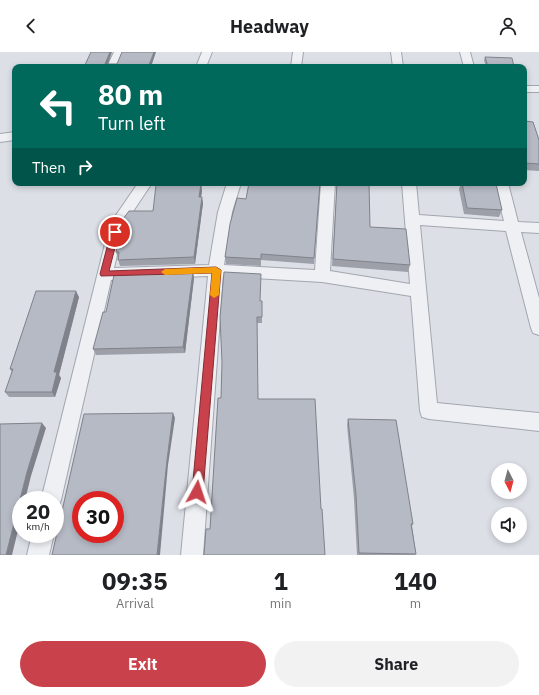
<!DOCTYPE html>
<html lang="en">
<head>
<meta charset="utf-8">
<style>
  :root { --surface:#fff; --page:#f2f2f2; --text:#202124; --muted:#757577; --accent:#c9424b }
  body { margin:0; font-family:"IBM Plex Sans",sans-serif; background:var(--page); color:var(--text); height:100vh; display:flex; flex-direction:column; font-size:15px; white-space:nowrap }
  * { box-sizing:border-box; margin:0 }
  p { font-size:13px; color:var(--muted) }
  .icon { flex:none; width:22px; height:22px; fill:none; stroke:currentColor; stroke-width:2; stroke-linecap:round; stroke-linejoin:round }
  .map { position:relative; height:503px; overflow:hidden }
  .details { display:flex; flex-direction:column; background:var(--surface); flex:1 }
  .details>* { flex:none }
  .guide { position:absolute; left:12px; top:12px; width:515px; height:122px; border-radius:8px; box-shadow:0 2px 6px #0003; background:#00695c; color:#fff; overflow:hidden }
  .needle { width:26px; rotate:174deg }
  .buttons { position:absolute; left:491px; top:411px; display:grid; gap:8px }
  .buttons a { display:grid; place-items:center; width:36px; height:36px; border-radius:50%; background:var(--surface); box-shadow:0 2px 6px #0003; font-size:20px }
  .speed { position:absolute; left:12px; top:439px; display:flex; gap:8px; font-size:20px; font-weight:700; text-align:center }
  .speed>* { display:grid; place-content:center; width:52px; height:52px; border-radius:50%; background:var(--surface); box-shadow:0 2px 6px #0003; line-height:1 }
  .speed small { font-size:10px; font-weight:400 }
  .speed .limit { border:6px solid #d22; background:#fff; color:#111 }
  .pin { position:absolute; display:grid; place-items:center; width:34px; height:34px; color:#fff; margin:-17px; border:2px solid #fff; border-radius:50%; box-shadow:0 1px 4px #0007 }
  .me { position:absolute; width:44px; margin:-22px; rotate:5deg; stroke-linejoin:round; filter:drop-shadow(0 0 3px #0008) }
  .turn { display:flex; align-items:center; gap:14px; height:84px; padding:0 20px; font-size:18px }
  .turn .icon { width:52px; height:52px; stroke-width:2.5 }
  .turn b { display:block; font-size:28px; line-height:34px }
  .then { display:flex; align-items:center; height:38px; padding:0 20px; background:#0003; gap:8px; font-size:15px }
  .eta { display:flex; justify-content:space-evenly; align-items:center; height:68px; text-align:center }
  .eta b { font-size:24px; font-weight:700; line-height:28px }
  .cta { display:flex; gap:8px; margin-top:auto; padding:8px 20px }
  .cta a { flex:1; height:46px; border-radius:24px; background:var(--accent); color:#fff; font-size:16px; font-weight:700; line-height:46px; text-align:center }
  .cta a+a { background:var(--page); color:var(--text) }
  header { display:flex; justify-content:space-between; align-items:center; height:52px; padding:0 20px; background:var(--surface); font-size:18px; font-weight:700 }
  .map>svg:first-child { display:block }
</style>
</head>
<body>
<header><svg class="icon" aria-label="back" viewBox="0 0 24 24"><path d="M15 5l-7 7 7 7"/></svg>Headway<svg class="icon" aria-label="person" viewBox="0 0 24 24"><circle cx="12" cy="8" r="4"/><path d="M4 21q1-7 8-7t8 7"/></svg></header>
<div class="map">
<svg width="539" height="503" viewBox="0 0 539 503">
  <rect width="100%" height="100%" fill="#dcdfe6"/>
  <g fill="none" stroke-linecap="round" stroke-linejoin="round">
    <g stroke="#a2a6af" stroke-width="2">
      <g id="minor">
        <path d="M114 0H124L117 15H107Z"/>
        <path d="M202 0H212L206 15H196Z"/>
        <path d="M293 0H303L301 15H291Z"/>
        <path d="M391 0H401L403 15H393Z"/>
        <path d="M460 0H470L474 15H464Z"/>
        <rect x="524" y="34" width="15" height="6"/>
        <path d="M15 80V88L0 90V82Z"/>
        <path d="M138 131H152L124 173 114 216 209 213 218 160 227 131H241L232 160 224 213 315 218 321 131H335L330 219 410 232 402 131H416L419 163 504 169 494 131H508L518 170 539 171V181L521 180 539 246V283L533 281 531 276 506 179 420 173 437 351 539 361V379L429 367 422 365 420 359 411 244 322 230 223 224 203 503H181L208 224 111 228 61 448 58 455 55 457V448H41L110 172Z"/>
        <path d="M32 482H54L49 503H27Z"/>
      </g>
    </g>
    <use href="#minor" fill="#eef0f4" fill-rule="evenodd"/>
  </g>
  <g fill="#9da0a9">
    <path d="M485 5 514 15H486L484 8Z"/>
    <path d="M524 69 539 88V119L524 118Z"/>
    <path d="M320 131 314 212 261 208V214L226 212 225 205 246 147Z"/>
    <path d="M337 131 370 175 410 213 408 220 332 214Z"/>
    <path d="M461 131H475L502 158 499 165 464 162 459 137Z"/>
    <path d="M201 132 202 139 201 145 203 151 195 212 120 214 116 200 153 159Z"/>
    <path d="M193 220 194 226 185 301 96 303 93 297 106 260Z"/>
    <path d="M79 245 59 323 61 326 55 345H9L5 340 12 320 10 317Z"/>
    <path d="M262 249V271H257L210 477 221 346Z"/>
    <path d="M348 367 413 472 412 474 416 502 415 503H357L354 447 347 373Z"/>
  </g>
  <g fill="#7f828a">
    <path d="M110 0H112L107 15 105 12Z"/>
    <path d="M154 0H156L151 15H150L149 13Z"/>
    <path d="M201 132 202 139 200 151 199 145Z"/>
    <path d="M202 145 203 151 195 212 194 205Z"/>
    <path d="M193 220 194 226 185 301 183 295Z"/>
    <path d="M76 239 79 245 59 323 61 326 55 345 52 340 54 320Z"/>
    <path d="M173 361 175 366 168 413 160 503H157L167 408Z"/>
    <path d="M42 371 46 376 31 424 25 448H21V466L12 503H6L27 420Z"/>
  </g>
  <g fill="#b6bac5" stroke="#7f828a" fill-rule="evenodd">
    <path d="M91 0H110L105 12H117L122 0H154L149 13H148L147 15H84Z"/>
    <path d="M485 5 512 6 514 15H488Z"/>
    <path d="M524 69 533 70 539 88V112L524 111Z"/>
    <path d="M249 131H320L314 206 261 202V207L225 205 230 172 237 146 246 147Z"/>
    <path d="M337 131 369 132 370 175 406 177 410 213 333 207Z"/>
    <path d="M462 131 496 132 502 158 467 156Z"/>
    <path d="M201 132 199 145H202L194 205 118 208 119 200H116L123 167 129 159H153L156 133Z"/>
    <path d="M193 220 183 295 93 297 103 260H106L114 223Z"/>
    <path d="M224 220 261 222 260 249H262V265H257L258 347H315L321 457H322L325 503H204L206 477H210L218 346H221L222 310 220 265Z"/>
    <path d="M36 239H76L54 320H57L52 340H5L13 317H10Z"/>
    <path d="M173 361 167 408 157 503H52L84 362ZM81 448H115V482H81Z"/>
    <path d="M348 367 396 368 413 472H411L416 502 359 501 356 443Z"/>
    <path d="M42 371 27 420 6 503H0V372Z"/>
  </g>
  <path fill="#c9424b" stroke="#832b31" d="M115 177 119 180 109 219 216 215 221 218 203 440 201 444 197 445 193 444 192 440 212 221 101 224 100 222 111 180Z"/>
  <path fill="#f59e0b" d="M216 215 221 218 219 243 214 246 210 243 212 221 165 223 161 220 165 217Z"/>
</svg>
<div class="buttons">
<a><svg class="needle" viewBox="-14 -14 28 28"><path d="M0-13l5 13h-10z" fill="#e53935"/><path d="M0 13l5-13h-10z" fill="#757577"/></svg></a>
<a><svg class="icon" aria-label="sound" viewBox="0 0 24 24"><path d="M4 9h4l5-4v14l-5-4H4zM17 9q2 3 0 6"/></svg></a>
</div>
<div class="speed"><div>20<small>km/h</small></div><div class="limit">30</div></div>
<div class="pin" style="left:115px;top:180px;background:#d93025"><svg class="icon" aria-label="arrive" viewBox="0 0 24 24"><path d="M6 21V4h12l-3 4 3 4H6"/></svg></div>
<svg class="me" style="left:197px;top:440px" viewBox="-20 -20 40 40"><path d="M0-17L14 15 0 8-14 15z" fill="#c9424b" stroke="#fff" stroke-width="4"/></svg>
<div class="guide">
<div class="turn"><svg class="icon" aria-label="left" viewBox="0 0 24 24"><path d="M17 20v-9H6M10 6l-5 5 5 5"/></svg><div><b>80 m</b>Turn left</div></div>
<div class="then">Then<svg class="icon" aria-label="right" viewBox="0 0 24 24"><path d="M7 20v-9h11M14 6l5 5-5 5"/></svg></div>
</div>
</div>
<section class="details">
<div class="eta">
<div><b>09:35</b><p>Arrival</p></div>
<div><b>1</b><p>min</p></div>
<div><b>140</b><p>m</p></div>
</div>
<div class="cta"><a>Exit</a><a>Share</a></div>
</section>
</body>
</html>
